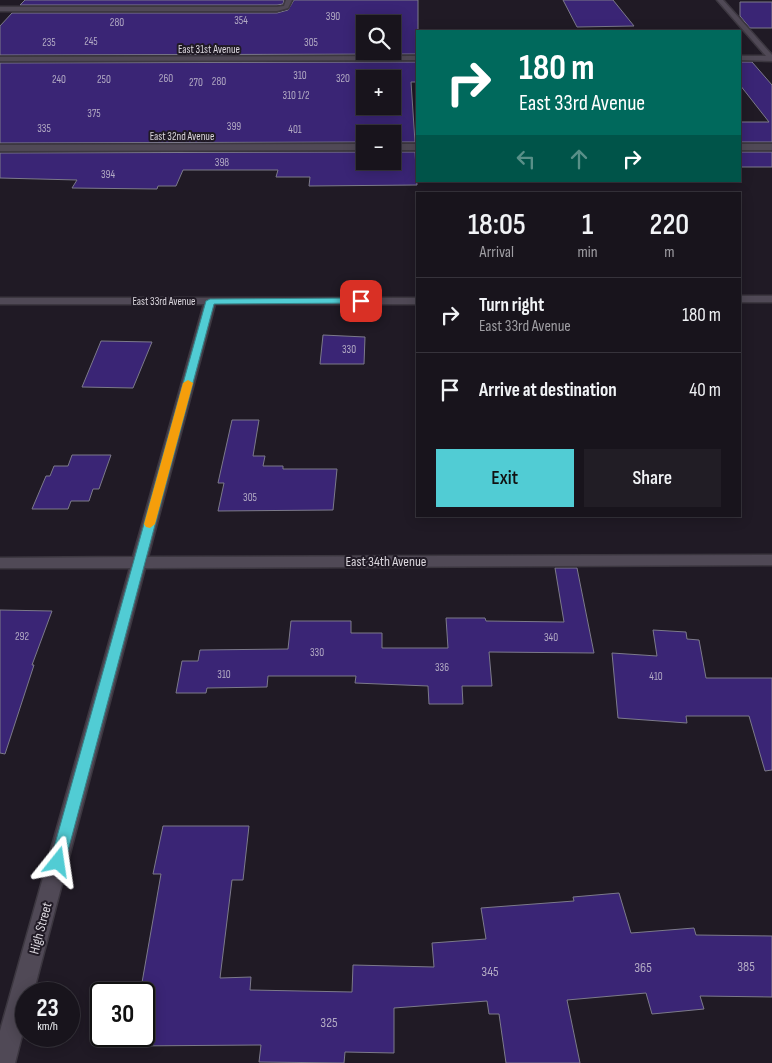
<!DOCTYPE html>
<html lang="en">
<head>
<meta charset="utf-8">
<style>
  :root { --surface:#18141c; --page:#211d25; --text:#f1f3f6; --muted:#9f9ea3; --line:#36333b; --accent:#51ccd4 }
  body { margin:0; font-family:"Sofia Sans Condensed",sans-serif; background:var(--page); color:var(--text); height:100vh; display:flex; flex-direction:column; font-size:19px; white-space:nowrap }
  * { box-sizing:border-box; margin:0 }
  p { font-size:16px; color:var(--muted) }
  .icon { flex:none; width:28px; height:28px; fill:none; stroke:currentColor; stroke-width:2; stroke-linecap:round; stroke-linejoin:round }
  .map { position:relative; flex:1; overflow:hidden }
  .sheet { position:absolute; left:416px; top:192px; width:325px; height:325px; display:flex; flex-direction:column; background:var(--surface); border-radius:0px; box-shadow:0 2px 12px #0003,0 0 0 1px var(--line) }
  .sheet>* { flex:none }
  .hud { position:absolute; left:416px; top:30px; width:325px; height:152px; border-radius:0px; box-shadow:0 2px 12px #0003,0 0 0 1px var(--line); background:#00695c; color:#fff; overflow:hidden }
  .fabs { position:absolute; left:356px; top:15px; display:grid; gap:10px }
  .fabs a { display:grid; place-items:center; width:45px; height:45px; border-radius:0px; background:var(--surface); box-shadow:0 2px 12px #0003,0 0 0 1px var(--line); font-size:25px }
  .speed { position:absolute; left:15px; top:982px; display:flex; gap:10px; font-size:25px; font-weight:700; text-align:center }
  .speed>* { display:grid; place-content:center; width:65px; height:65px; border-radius:50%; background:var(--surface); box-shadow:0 2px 12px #0003,0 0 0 1px var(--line); line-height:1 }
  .speed small { font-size:12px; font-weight:400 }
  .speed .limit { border:2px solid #111; border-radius:8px; background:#fff; color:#111 }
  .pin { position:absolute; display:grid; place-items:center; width:42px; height:42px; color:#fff; margin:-21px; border-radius:10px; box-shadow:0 2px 8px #0006 }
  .me { position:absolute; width:55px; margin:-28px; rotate:15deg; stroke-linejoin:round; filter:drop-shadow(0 0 4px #0008) }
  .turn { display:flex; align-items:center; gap:18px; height:105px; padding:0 20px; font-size:22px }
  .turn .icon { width:65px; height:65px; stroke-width:2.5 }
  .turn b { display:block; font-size:35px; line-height:42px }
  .lanes { display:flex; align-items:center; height:48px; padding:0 20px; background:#0003; justify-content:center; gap:25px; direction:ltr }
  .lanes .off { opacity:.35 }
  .eta { display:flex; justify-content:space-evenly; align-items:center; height:85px; text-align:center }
  .eta b { font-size:30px; font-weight:600; line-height:35px }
  .action { display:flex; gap:10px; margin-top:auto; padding:10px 20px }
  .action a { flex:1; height:58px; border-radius:0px; background:var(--accent); color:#111; font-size:20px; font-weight:600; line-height:58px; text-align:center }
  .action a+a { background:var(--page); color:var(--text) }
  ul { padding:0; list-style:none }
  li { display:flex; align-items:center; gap:15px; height:75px; padding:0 20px; border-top:1px solid var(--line) }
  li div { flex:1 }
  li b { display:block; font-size:19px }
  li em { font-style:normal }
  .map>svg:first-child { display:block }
</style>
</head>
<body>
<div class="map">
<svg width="772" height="1063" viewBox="0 0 772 1063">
  <rect width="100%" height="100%" fill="#201a25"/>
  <g fill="#3a2575" stroke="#7c7a8a" fill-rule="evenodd">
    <path d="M25 0H284L283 4 277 5H20Z"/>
    <path d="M294 0H418V54L0 55V26L12 13H277L288 10ZM365 24H392V51H365Z"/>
    <path d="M563 0H613L634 26 577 27Z"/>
    <path d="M740 2H772V28H750L740 16Z"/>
    <path d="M418 62V82H411L415 142H392V134H365V142L0 143V63ZM365 79H392V106H365Z"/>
    <path d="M740 62H752L772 85V142H740V122H769L740 85Z"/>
    <path d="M365 152V161H392V152H415L417 185 309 186 310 177H276L278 170H183L176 186H158L157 189 72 188 77 180 0 178V153Z"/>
    <rect x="740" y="152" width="32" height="15"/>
    <path d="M323 335 365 337 364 364H320Z"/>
    <path d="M101 341 152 342 133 388 82 387Z"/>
    <path d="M232 420H259L253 456H265L263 466H283V469H337L333 510 218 511 224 483H218Z"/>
    <path d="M72 455H111L99 489H93L89 501H71L68 509H32L46 476H50L54 466H68Z"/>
    <path d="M555 568H577L594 653 489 652 492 686H462L463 704H429L428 686 355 683 356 676H268L267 687 207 688 206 693H176L182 661H198L200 650 288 649 291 621H351V633H382V648H448L446 618H485L486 621 564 622Z"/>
    <path d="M0 610 52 611 32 665H34L5 754 0 753Z"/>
    <path d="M653 630 686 632 687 639 699 640 706 678H772V770L765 771 749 716H686L687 723 618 718 612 653 657 656Z"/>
    <path d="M163 826H249L243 880H232L220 978 251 977 250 990 352 992 353 965 434 967 432 943 486 939 481 908 574 901 573 897 619 893 631 933 694 928 696 935 772 936V997L700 996 704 1009 652 1014 646 993 567 1000 580 1063H506L499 1014H489L487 1001 394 1008V1053L345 1052 344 1063 259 1062 261 1045 130 1046 132 1036H144V994H140L161 874H153Z"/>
  </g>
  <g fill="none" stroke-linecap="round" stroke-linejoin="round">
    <g stroke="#3c3740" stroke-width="3">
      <g id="minor">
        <path d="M286 0H292L288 8 277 11H0V7H277L284 6Z"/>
        <path d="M717 0H723L772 55V61L740 60V56H766Z"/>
        <path d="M418 56V60L0 61V57Z"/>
        <path d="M365 144V150L0 151V145Z"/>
        <rect x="392" y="144" width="26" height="6"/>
        <rect x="740" y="144" width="32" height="6"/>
        <rect x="740" y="296" width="32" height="6"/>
        <path d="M0 298H418V304H215L148 557 772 555V565L145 568 33 994H26V1020L15 1063H0V1031L130 568H0V558L133 557 204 304H0Z"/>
      </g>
    </g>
    <use href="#minor" fill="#504956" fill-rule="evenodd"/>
  </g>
  <path fill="#51ccd4" stroke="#35858a" d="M361 298 365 301 364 303 214 304 65 862 63 867 58 869 52 867 50 862 206 301 210 299Z"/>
  <path fill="#f59e0b" d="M188 380 193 383 155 524 150 528 146 527 144 524 183 383Z"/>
  <g text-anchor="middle" stroke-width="4" stroke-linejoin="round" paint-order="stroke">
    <g font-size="11" fill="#b2aac3">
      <text x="333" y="20">390</text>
      <text x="241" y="24">354</text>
      <text x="117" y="26">280</text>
      <text x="91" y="45">245</text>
      <text x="49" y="46">235</text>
      <text x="311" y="46">305</text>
      <text x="300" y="79">310</text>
      <text x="166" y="82">260</text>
      <text x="343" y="82">320</text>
      <text x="59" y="83">240</text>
      <text x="104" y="83">250</text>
      <text x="219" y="85">280</text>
      <text x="196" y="86">270</text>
      <text x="296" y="99">310 1/2</text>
      <text x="94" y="117">375</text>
      <text x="234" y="130">399</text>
      <text x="44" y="132">335</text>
      <text x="295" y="133">401</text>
      <text x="222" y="166">398</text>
      <text x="108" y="178">394</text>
      <text x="349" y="353">330</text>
      <text x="250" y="501">305</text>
      <text x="22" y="640">292</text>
      <text x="551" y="641">340</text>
      <text x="317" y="656">330</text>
      <text x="442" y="671">336</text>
      <text x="224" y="678">310</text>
      <text x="656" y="680">410</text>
    </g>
    <g font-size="11" fill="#dad6dd" stroke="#201a25">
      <text x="209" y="53">East 31st Avenue</text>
      <text x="182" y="140">East 32nd Avenue</text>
      <text x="164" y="305">East 33rd Avenue</text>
    </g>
    <g font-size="14" fill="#dad6dd" stroke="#201a25">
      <text x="386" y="566">East 34th Avenue</text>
      <text transform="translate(40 928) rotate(-75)" y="5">High Street</text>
    </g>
    <g font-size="14" fill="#b2aac3">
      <text x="746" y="971">385</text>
      <text x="643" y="972">365</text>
      <text x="490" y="976">345</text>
      <text x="329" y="1027">325</text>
    </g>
  </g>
</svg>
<div class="fabs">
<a><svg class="icon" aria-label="search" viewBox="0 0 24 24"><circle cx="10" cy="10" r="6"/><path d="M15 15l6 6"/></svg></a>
<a>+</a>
<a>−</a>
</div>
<div class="speed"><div>23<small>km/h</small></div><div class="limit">30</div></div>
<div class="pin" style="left:361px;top:301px;background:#d93025"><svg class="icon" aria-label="arrive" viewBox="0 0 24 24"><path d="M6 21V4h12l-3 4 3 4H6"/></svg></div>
<svg class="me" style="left:58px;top:862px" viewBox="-20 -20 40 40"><path d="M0-17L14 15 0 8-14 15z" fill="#51ccd4" stroke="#fff" stroke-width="4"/></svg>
<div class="hud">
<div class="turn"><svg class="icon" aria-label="right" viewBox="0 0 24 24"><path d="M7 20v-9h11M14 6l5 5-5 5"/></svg><div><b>180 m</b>East 33rd Avenue</div></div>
<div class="lanes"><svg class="icon off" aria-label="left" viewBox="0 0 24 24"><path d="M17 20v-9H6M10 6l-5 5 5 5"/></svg><svg class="icon off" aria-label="ahead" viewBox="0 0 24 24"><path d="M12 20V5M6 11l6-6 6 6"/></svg><svg class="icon" aria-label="right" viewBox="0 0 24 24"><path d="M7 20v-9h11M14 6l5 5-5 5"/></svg></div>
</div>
<section class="sheet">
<div class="eta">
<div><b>18:05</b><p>Arrival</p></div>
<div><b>1</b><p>min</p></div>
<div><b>220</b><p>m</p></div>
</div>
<ul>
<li><svg class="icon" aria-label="right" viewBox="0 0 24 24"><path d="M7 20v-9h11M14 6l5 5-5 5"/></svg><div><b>Turn right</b><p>East 33rd Avenue</p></div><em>180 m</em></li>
<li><svg class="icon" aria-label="arrive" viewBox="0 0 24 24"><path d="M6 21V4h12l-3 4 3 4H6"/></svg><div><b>Arrive at destination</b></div><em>40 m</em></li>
</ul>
<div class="action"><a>Exit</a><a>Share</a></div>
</section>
</div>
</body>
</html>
